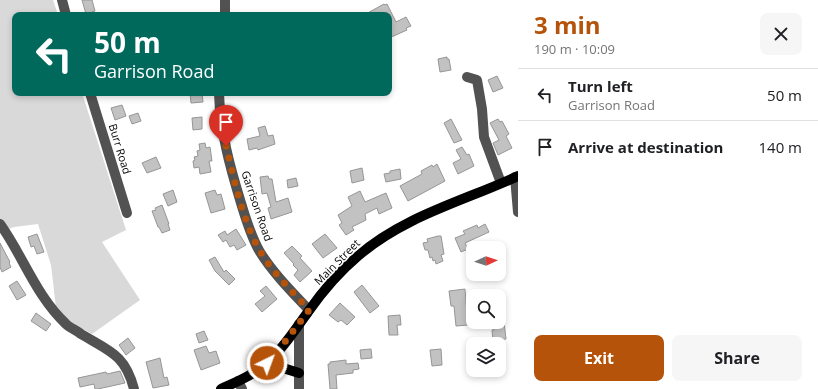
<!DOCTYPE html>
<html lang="en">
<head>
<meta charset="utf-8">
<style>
  :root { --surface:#fff; --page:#f6f6f6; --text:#202124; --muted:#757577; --line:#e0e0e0; --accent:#b45309 }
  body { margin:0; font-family:"Open Sans",sans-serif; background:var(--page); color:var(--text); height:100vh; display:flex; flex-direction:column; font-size:15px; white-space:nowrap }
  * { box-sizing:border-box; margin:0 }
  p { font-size:13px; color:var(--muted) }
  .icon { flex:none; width:22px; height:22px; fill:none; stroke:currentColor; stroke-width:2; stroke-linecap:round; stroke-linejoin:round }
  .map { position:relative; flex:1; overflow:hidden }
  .drawer { display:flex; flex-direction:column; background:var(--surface); width:300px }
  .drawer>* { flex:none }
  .hud { position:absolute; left:12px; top:12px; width:380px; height:84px; border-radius:8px; box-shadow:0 2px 6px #0003; background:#00695c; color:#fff; overflow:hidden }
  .needle { width:26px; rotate:87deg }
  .fabs { position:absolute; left:466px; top:241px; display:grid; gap:8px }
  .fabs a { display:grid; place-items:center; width:40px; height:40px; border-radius:8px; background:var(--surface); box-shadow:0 2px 6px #0003; font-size:20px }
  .pin { position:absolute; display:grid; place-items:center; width:34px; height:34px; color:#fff; margin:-41px -17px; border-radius:50% 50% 50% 0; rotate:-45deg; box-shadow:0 0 4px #0007 }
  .pin .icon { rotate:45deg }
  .me { position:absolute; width:44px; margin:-22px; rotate:42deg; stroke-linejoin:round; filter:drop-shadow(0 0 3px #0008) }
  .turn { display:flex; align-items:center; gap:14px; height:84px; padding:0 16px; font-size:18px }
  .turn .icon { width:52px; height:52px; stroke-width:2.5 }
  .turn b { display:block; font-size:28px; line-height:34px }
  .round { display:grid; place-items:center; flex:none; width:42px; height:42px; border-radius:8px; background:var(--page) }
  .headline { display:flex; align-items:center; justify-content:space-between; height:68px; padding:0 16px }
  h1 { font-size:24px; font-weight:700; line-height:30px; color:var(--accent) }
  .primary-button { display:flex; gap:8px; margin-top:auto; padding:8px 16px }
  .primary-button a { flex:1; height:46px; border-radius:8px; background:var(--accent); color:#fff; font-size:16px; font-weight:700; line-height:46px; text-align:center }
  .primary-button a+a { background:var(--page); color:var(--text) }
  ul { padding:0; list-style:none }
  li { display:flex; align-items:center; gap:12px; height:52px; padding:0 16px; border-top:1px solid var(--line) }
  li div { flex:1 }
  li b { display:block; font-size:15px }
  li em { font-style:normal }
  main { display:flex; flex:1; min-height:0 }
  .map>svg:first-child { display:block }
</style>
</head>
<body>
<main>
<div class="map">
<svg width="518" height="389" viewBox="0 0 518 389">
  <rect width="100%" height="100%" fill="#fff"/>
  <path fill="#d9d9d9" d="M0 0H53L58 15H15V93H82L126 230 102 242 140 300 92 334 71 322 56 308 51 265 38 224 14 227 0 232Z"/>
  <g fill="#c2c2c2" stroke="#969696">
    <path d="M82 0H92L95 11 86 14Z"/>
    <path d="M384 4 385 5 387 4 396 22 406 17 411 26 406 28 407 30 389 38V15H364Z"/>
    <path d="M447 57V59H449L451 70 440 72 438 59Z"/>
    <path d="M497 76 503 88 493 92 488 80Z"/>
    <path d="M190 93H202L203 102 191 103Z"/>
    <path d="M122 105 126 116 115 120 111 108Z"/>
    <path d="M138 113 141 121 132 124 129 116Z"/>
    <path d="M202 117V129L193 130 192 118Z"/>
    <path d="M451 119 462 140 454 143 444 123Z"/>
    <path d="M498 119 500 122 502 121 509 134 506 136 512 148 498 155 493 143 499 140 490 123Z"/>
    <path d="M265 126 268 136 273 135 275 144 258 150 257 148 249 150 247 139 260 136 258 128Z"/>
    <path d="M205 143 206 148 210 147 212 161H209L211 172 200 174 199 167 194 168 193 161 195 160 194 157 198 156 197 151 200 150 199 144Z"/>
    <path d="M462 147 467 155 469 154 474 166 458 174 453 163 461 159 456 150Z"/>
    <path d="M156 157 161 168 147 173 142 163Z"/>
    <path d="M437 164 445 181 408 201 400 186 422 174 421 171 432 165 433 167Z"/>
    <path d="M362 168 364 180 352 183 350 171Z"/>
    <path d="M400 169 401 179 386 182 384 174 390 173V171Z"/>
    <path d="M268 176 269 179H272L276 202 288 198 292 212 271 219 268 208 271 207 267 193 262 194 260 177Z"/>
    <path d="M296 178 298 186 288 188 287 180Z"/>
    <path d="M173 190 177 202 168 206 163 194Z"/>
    <path d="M215 190 217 195 221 194 225 209 211 213 205 193Z"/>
    <path d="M360 191 365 202 386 193 392 208 379 214 377 208 365 214 366 220 352 227 354 230 346 235 339 225 342 223 338 215 352 206 348 197Z"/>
    <path d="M162 205 169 224H168L170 230 162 233 159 227H158L152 211 156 210 155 208Z"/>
    <path d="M485 224 489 232 465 243 468 249 461 252 455 238 465 234 463 231 477 225 478 228Z"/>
    <path d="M236 229 246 245 237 250 234 245 230 247 226 240 223 242 218 235 225 231 227 235Z"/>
    <path d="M37 234 44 252 37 254 34 246 31 247 28 237Z"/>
    <path d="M325 234 337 248 323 258 312 244Z"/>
    <path d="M438 236H441L444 254 441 255 443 261 436 264 435 260 433 261 432 257 430 258 428 250H425L423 243 428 242 427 239Z"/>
    <path d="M0 243 10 262 9 263 11 267 2 272 0 267Z"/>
    <path d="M292 246 302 256 300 258 312 271 300 282 294 275 298 270 293 265 294 264 284 253Z"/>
    <path d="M215 257 224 272 226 270 235 279 229 285 215 271 209 260Z"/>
    <path d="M17 281 26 295 17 300 9 286Z"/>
    <path d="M362 285 379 306 370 313 354 292Z"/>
    <path d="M266 286 277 299 262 312 255 304 265 296 260 291Z"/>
    <path d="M465 289 468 325 456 326 454 306H451L449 291Z"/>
    <path d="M340 303 355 317 347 325 341 320 338 322 329 315Z"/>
    <path d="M36 313 51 324 46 331 31 321Z"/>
    <path d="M400 315 401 325H397L398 335H389L388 316Z"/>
    <path d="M493 322H504L506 339 493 341 492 330H494Z"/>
    <path d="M204 331 208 340 199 343 196 334Z"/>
    <path d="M128 338 135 348 126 355 119 345Z"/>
    <path d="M206 346 209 353 216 351 220 363 201 370 194 350Z"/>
    <path d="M371 349 372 358 361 359 360 350Z"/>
    <path d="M441 349 442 365 432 366 430 350Z"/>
    <path d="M160 358 164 378 167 377 169 385 153 388 146 362Z"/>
    <path d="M346 360V364L358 363 359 369 353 370V373L336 375 337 389H330L328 364H330V362Z"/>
    <path d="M120 371 125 383 98 389H95L94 384 80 387 78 378 106 372 107 374Z"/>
  </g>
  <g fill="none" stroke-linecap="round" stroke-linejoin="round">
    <g stroke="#525252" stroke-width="10">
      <path d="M62 0 66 15"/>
      <path d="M225 0V15"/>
      <path d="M467 77 477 80 482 109 484 137 501 183"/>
      <path d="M90 93 127 213"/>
      <path d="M219 93C220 131 230 167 241 203 246 219 251 237 260 252 273 273 292 292 309 310"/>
      <path d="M515 177 518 212"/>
      <path d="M0 224C23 256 36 296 66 324 70 328 76 330 81 334 109 351 125 354 134 389"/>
      <path d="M299 324V389"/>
      <path d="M238 381 242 389"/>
    </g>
    <g stroke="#000" stroke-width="10">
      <path d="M267 363 299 373"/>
      <path d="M221 389C234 383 249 377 261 368 280 353 294 331 308 312 322 292 339 272 358 256 404 216 464 201 518 176"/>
    </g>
  </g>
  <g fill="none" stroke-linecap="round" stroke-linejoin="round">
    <path stroke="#b45309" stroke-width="7" stroke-dasharray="0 12.6" d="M226 146C234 179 243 222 260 251 273 273 292 291 309 310L284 343 267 363"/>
  </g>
  <g text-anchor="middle" stroke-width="3" stroke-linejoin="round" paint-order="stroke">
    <g font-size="11" fill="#000" stroke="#fff">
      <text transform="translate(120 149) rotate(73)" y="4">Burr Road</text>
      <text transform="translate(257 206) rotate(71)" y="4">Garrison Road</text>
      <text transform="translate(337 262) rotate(-45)" y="4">Main Street</text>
    </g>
  </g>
</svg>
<div class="fabs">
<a><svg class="needle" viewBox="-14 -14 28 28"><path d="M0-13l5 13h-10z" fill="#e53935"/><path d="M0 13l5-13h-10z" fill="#757577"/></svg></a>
<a><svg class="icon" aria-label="search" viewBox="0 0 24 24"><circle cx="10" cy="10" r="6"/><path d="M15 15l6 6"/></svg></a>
<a><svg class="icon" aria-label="layers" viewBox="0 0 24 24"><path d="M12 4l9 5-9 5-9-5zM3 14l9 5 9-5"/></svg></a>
</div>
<div class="pin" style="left:226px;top:146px;background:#d93025"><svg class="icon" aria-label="arrive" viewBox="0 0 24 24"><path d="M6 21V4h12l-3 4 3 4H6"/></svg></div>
<svg class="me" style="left:267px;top:363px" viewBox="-20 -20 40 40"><circle r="17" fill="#b45309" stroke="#fff" stroke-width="3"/><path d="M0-11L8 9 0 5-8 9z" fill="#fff"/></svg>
<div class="hud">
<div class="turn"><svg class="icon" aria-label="left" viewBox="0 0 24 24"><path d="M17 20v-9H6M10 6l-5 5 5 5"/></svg><div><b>50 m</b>Garrison Road</div></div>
</div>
</div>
<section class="drawer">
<div class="headline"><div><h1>3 min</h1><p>190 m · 10:09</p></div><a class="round"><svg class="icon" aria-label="close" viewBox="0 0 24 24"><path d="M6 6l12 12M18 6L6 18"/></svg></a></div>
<ul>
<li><svg class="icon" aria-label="left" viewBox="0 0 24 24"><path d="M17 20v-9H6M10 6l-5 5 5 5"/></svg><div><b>Turn left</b><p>Garrison Road</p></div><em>50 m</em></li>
<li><svg class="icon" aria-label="arrive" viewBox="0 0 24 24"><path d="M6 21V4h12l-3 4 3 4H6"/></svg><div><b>Arrive at destination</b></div><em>140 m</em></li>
</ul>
<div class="primary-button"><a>Exit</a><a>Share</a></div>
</section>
</main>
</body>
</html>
